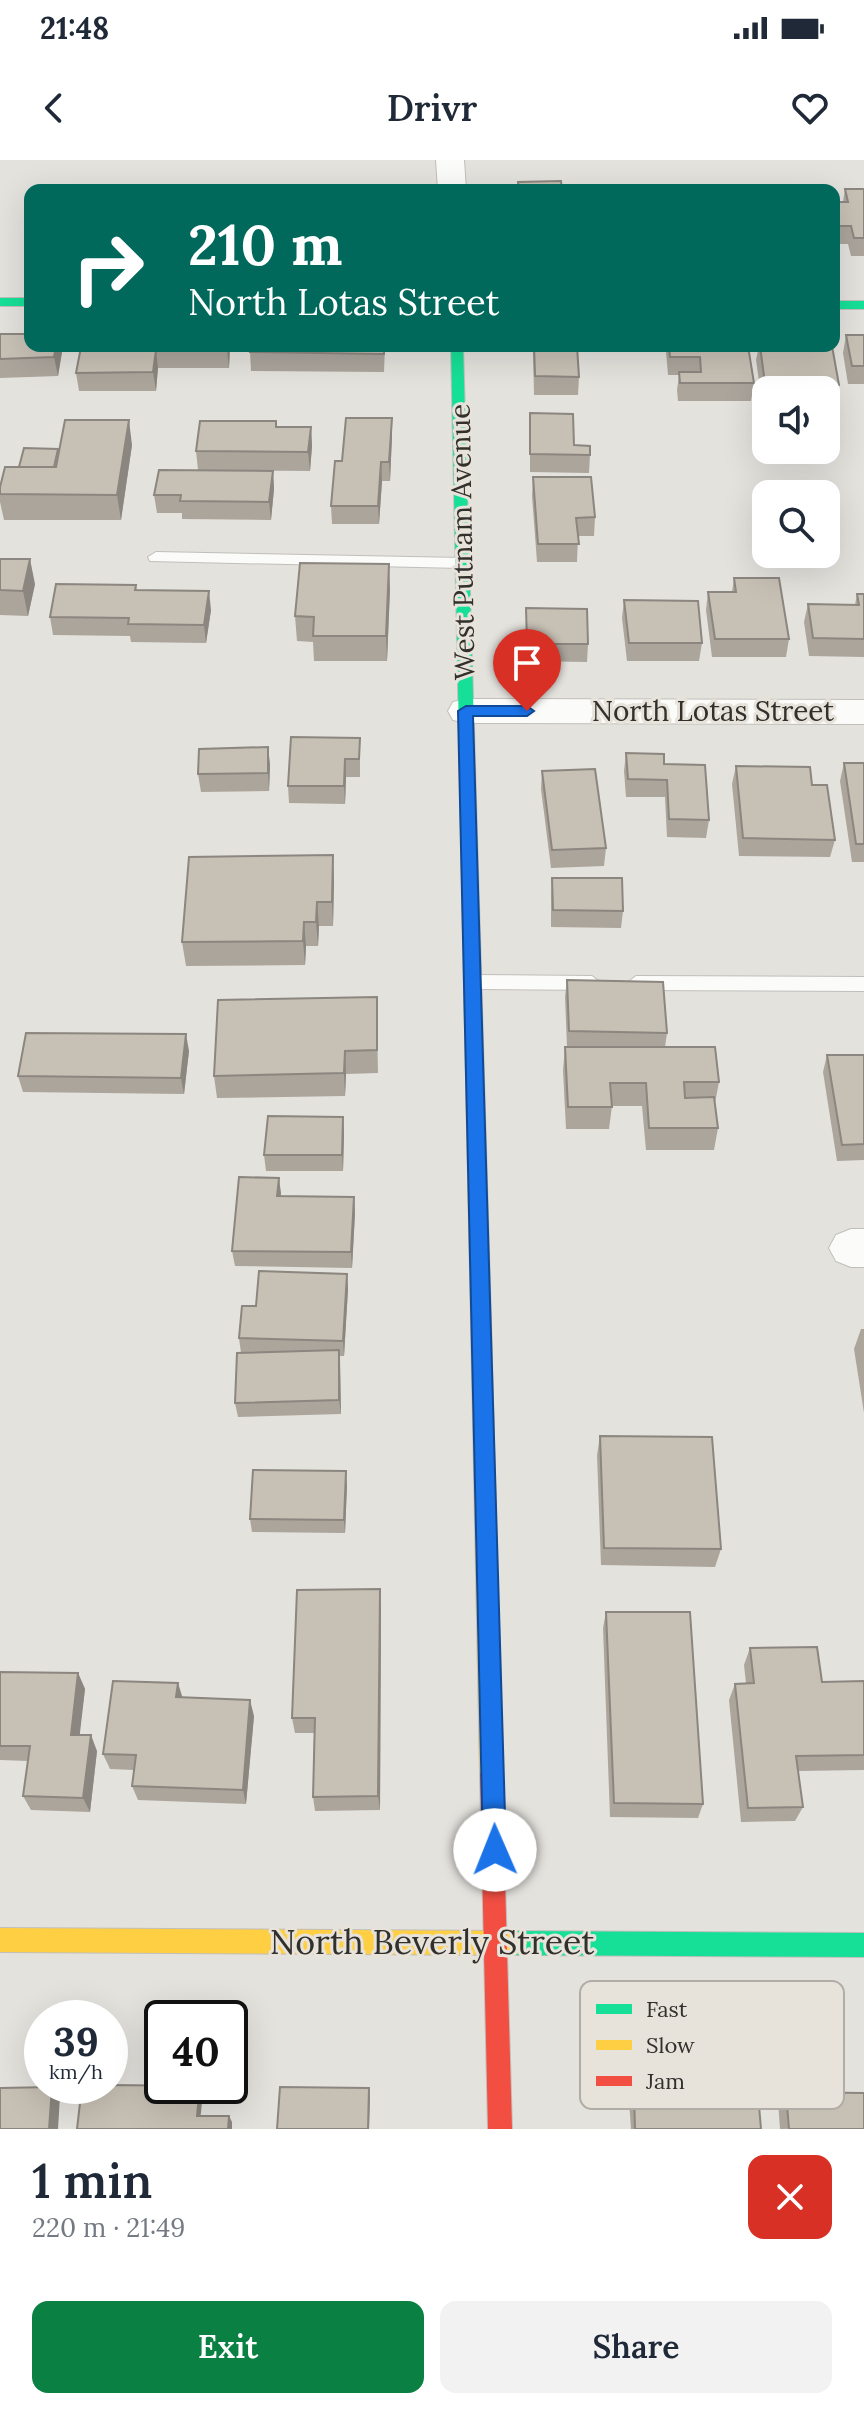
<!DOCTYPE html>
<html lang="en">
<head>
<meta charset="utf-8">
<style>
  :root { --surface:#fff; --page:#f2f2f3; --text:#1f2937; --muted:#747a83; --accent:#0b8043 }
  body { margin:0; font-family:Lora,serif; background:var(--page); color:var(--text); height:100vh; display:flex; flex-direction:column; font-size:30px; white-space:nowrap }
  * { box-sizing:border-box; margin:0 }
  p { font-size:26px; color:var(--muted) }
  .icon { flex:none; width:44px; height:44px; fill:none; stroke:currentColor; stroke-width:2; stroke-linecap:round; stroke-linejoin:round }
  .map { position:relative; height:1969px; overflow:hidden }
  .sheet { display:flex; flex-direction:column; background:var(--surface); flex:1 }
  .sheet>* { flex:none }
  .banner { position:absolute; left:24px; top:24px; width:816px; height:168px; border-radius:16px; box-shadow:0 8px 32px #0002; background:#00695c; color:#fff; overflow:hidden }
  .controls { position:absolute; left:752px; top:216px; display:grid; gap:16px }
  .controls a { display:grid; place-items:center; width:88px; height:88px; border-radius:16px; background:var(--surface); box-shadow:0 8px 32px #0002; font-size:40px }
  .speed { position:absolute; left:24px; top:1840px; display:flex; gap:16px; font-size:40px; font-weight:700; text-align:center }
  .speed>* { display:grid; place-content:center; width:104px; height:104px; border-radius:50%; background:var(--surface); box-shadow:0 8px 32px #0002; line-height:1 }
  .speed small { font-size:20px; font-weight:400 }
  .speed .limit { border:4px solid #111; border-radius:12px; background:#fff; color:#111 }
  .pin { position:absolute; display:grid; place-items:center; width:68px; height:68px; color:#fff; margin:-82px -34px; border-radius:50% 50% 50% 0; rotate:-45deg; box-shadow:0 0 8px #0007 }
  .pin .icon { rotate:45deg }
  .me { position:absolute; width:88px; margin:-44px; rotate:359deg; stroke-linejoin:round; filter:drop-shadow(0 0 6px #0008) }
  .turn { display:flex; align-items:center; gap:28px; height:168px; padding:0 32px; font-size:36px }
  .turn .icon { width:104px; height:104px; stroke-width:2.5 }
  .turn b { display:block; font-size:56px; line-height:68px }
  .round { display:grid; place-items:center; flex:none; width:84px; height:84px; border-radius:16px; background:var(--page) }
  .head { display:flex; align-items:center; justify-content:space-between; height:136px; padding:0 32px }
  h1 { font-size:48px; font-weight:600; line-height:60px }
  .action { display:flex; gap:16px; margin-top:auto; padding:16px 32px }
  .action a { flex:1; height:92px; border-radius:16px; background:var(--accent); color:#fff; font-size:32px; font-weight:600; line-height:92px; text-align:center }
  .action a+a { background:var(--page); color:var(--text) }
  .status { display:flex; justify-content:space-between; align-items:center; height:56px; padding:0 40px; background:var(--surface); direction:ltr }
  .status svg { height:22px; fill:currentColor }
  header { display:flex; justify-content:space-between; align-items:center; height:104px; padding:0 32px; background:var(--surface); font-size:36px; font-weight:600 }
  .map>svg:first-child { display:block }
</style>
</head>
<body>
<div class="status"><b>21:48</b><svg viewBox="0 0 49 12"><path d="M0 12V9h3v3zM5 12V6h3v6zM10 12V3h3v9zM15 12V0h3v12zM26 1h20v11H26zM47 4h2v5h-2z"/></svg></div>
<header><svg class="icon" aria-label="back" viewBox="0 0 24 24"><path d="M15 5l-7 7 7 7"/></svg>Drivr<svg class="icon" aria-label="heart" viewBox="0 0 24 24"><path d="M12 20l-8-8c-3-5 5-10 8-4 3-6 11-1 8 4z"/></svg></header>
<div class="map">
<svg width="864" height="1969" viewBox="0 0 864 1969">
  <rect width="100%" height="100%" fill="#e4e2dd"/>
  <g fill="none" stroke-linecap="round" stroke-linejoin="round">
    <g stroke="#c1bfbb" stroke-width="2">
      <g id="lane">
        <path d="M156 392 462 398 470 403 462 408 150 401 148 397Z"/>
        <path d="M473 815 592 816 601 823 592 830 473 829 464 822Z"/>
        <path d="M636 816 864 817V831L636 830 627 823Z"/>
      </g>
    </g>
    <g stroke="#c1bfbb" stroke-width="2">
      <g id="street">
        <path d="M436 0H464L466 30H438Z"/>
        <path d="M466 539 864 540V564L466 563 453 560 448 551 453 542Z"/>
        <path d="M851 1069H864V1107H851L836 1101 829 1088 836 1075Z"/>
      </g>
    </g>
    <g stroke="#c1bfbb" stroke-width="2">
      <g id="fast">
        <rect x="0" y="138" width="30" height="8"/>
        <rect x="834" y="141" width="30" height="8"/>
        <path d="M451 186H463L491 1161 488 1167 481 1169 474 1167 471 1161Z"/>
        <path d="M515 1771 864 1773V1797L515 1795 507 1791 503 1783 507 1775Z"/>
      </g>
    </g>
    <g stroke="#c1bfbb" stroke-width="2">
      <g id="slow">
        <path d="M481 1153 488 1155 491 1161 502 1614 499 1622 491 1625 483 1622 480 1614 471 1161 474 1155Z"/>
        <path d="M0 1768 515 1771 523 1775 527 1783 523 1791 515 1795 0 1792Z"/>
      </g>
    </g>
    <g stroke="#c1bfbb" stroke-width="2">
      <path id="jam" d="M491 1603 499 1606 502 1614 512 1969H488L480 1614 483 1606Z"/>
    </g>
    <use href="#lane" fill="#fbfbfa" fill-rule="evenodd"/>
    <use href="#street" fill="#fbfbfa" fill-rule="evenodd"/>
    <use href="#fast" fill="#16e098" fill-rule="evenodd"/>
    <use href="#slow" fill="#ffcf43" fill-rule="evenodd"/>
    <use href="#jam" fill="#f24e42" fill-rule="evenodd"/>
  </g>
  <g fill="#aba59c">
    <path d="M845 29H864V96H851L848 84H834V42H843Z"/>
    <path d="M0 174 62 192 58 216 0 218Z"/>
    <path d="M846 175H864V224H848L843 193Z"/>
    <path d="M142 186H230L229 208H158L156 231H79L76 213Z"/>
    <path d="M385 186 384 212 251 211 250 192Z"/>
    <path d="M533 186H577L579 217 578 235H534Z"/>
    <path d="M667 186H748L754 223 751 241H678L677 230 679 215H668L666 192Z"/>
    <path d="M759 186H832L839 225 835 244H826V230H766V249H763L756 200Z"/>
    <path d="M530 253 574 285 590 295 589 313 530 312Z"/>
    <path d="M276 261 277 267H311L312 286 310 311 198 310 196 291Z"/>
    <path d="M392 276 390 321H382L379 364H332L331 346 342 301Z"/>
    <path d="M132 285 121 360H4L0 342V327L19 307 58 289Z"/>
    <path d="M273 311 274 329 271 360 182 359V353H157L154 335Z"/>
    <path d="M533 317 595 357 594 376H578L577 402H537L532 336Z"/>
    <path d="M0 399 35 424 28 456 0 455Z"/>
    <path d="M734 418 789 479 786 497H712L706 450 708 432H732Z"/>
    <path d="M136 425 137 431 211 450 206 483 131 482 130 476 53 475 50 457Z"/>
    <path d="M390 429 387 501H314L313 482 297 481 295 456Z"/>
    <path d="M857 434H864V497L809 496 804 462 808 444 855 445Z"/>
    <path d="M624 440 702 483 699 501H627L622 458Z"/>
    <path d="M526 448 588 484 587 502 526 501Z"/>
    <path d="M291 577 360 596V617H346L345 644 289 643 288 626Z"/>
    <path d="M268 587 270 605 269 631 201 632 198 614Z"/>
    <path d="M626 593 664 604 709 660 706 678 667 677 665 637H626L624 611Z"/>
    <path d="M844 603H864V702H852L840 621Z"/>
    <path d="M736 606 812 625 835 680 830 697 739 696 732 624Z"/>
    <path d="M542 611 606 688 604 706 551 708 541 629Z"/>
    <path d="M552 718 623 751 621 768 551 767V735Z"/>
    <path d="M334 720 333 766H319L318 786H306L305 805 186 806 182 782Z"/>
    <path d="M567 820 667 873 665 887 719 922 715 943 718 968 714 990H646L642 946H612L609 969H566L563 910 565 887H567L565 837Z"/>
    <path d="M377 861 378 913 346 914 345 936 217 938 214 916Z"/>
    <path d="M189 891 184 934 23 932 18 916Z"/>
    <path d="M827 895H864V1000L837 1001 823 912Z"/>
    <path d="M343 957 344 973 343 1011H266L264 995Z"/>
    <path d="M281 1033V1036L354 1037 355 1053 352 1108 235 1106 232 1091Z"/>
    <path d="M347 1114 348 1129 344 1196H340L341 1254 238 1257 235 1243 241 1193 239 1178 256 1146Z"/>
    <path d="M861 1169H864V1253L854 1189Z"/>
    <path d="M600 1276 721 1389 715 1407 601 1405 597 1295Z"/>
    <path d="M347 1325 345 1373 252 1372 250 1359Z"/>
    <path d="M381 1447 380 1650 315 1651 313 1637 314 1573H295L292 1558Z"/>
    <path d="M606 1452 703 1644 698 1658 610 1657 603 1468Z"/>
    <path d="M750 1488 822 1522 864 1521V1610L798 1611 803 1647 795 1661 741 1662 729 1540 735 1524 746 1523 744 1505Z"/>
    <path d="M0 1512 78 1513 85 1529 79 1575 97 1591 90 1652 31 1650 23 1636 28 1601 0 1600Z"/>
    <path d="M183 1538 254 1556 246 1644 138 1640 132 1626 134 1610 110 1609 103 1594Z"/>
    <path d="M634 1932 761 1969H631L629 1941Z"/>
    <path d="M786 1932 864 1969H780L778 1941Z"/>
  </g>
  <g fill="#8b867f">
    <path d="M56 186H61L62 192 58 216 54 197Z"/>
    <path d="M227 186H230L229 208 227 190Z"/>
    <path d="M156 190 158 208 156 231 153 212Z"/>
    <path d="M392 258V276L390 321 389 302Z"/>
    <path d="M129 260 132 285 121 360 117 335Z"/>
    <path d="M311 267 312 286 310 311 308 292Z"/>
    <path d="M381 302 382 321 379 364 378 346Z"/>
    <path d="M273 311 274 329 271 360 269 342Z"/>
    <path d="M30 399 35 424 28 456 23 431Z"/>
    <path d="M389 404 390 429 387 501 386 476Z"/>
    <path d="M209 431 211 450 206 483 204 465Z"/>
    <path d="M268 587 270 605 269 631 268 613Z"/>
    <path d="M345 599 346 617 345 644 344 626Z"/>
    <path d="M333 695 334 720 333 766 332 742Z"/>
    <path d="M317 742 319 766 318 786 316 762Z"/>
    <path d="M304 762 306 786 305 805 303 781Z"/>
    <path d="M186 874 189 891 184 934 181 918Z"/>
    <path d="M345 891 346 914 345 936 344 913Z"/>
    <path d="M343 957 344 973 343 1011 342 995Z"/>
    <path d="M279 1018 281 1033 279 1052 277 1036Z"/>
    <path d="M354 1037 355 1053 352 1108 351 1092Z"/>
    <path d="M347 1114 348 1129 344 1196 343 1181Z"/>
    <path d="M339 1190 340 1205 341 1254 339 1240Z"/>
    <path d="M346 1311 347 1325 345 1373 344 1360Z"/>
    <path d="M380 1429 381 1447 380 1650 378 1636Z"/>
    <path d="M78 1513 85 1529 78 1590 71 1575Z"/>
    <path d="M178 1523 183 1539 176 1537Z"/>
    <path d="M250 1540 254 1556 246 1644 243 1630Z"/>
    <path d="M91 1575 97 1591 90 1652 83 1638Z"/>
    <path d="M200 1926 203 1932 200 1962 197 1956Z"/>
    <path d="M52 1927 60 1936 58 1969H49Z"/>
    <path d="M369 1928 370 1937 369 1969H368Z"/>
    <path d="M229 1956 232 1962V1969H228Z"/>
  </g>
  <g fill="#c7c0b5" stroke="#8b867f" stroke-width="2">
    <path d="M561 21 562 30H519L518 22Z"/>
    <path d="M704 28H733V30H705Z"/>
    <path d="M845 29H864V78H854L851 66H834V42H848Z"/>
    <path d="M0 174H30V186H56L54 197 0 199Z"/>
    <path d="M846 175H864V206H852Z"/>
    <path d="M142 186H227V190H156L153 212 76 213 81 187Z"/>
    <path d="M251 186H384V194L250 192Z"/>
    <path d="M534 186H577L579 217 535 216Z"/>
    <path d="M669 186H748L754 223H680L679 212H701L700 197H670Z"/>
    <path d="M760 186H832L839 225H798L799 230H766V231Z"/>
    <path d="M530 253 573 254 574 285 590 286V295L530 294Z"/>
    <path d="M346 258H392L389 302H381L378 346H331L335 301H342Z"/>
    <path d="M65 260H129L117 335 0 334V327L5 307H56Z"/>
    <path d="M200 261H276V267H311L308 292 196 291Z"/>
    <path d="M24 288 58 289 54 307H19Z"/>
    <path d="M159 310 273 311 269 342 180 341 181 335H154Z"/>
    <path d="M533 317H591L595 357 576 358 579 384H538Z"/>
    <path d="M0 399H30L23 431 0 430Z"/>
    <path d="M300 403 389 404 386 476H313L314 457 295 456Z"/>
    <path d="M734 418H779L789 479H715L708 432H736Z"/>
    <path d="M56 424 136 425 135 430 209 431 204 465 128 464 129 458 50 457Z"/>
    <path d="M857 434H864V479L813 478 808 444 859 445Z"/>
    <path d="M624 440 698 441 702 483H629Z"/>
    <path d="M526 448 587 449 588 484H527Z"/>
    <path d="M291 577 360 578 359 599H345L344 626H288Z"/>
    <path d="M268 587V613L198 614 199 589Z"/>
    <path d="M626 593 664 594V604L705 605 709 660 669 659 667 620 628 619Z"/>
    <path d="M844 603H864V684H856Z"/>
    <path d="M736 606 810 607 812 625H827L835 680 743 678Z"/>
    <path d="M595 609 606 688 552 690 542 611Z"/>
    <path d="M333 695 332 742H317L316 762H304L303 781 182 782 189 697Z"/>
    <path d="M552 718H622L623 751 553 750Z"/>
    <path d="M567 820 663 822 667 873 569 871Z"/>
    <path d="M377 837V890L345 891 344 913 214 916 218 840Z"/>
    <path d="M26 873 186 874 181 918 18 916Z"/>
    <path d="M565 887H715L719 922H684L685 938 714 937 718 968H649L646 923H610L612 947H568Z"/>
    <path d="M827 895H864V984L842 985Z"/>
    <path d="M268 956 343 957 342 995H264Z"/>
    <path d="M239 1017 279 1018 277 1036 354 1037 351 1092 232 1091Z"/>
    <path d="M259 1111 347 1114 343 1181 239 1178 242 1146H256Z"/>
    <path d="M339 1190V1240L235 1243 237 1193Z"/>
    <path d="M600 1276 712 1277 721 1389 604 1388Z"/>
    <path d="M253 1310 346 1311 344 1360 250 1359Z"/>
    <path d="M380 1429 378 1636 313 1637 315 1558H292L297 1430Z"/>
    <path d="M606 1452H690L703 1644 614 1643Z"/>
    <path d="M817 1487 822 1522 864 1521V1595L796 1596 803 1647 748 1648 735 1524 754 1523 750 1488Z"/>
    <path d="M0 1512 78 1513 71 1575H91L83 1638 23 1636 30 1586H0Z"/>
    <path d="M113 1521 178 1523 176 1537 250 1540 243 1630 132 1626 136 1595 103 1594Z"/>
    <path d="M110 1925 200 1926 197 1956H229L228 1969H77L82 1926H110Z"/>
    <path d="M52 1927 49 1969H0V1928Z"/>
    <path d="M280 1927 369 1928 368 1969H277Z"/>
    <path d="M634 1932 758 1934 761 1969H635Z"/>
    <path d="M786 1932 864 1933V1969H789Z"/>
  </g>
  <path fill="#1a73e8" stroke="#114b97" stroke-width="2" d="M466 546H527L534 551 527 556H473L506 1690 503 1698 495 1701 487 1698 483 1690 458 551Z"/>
  <g text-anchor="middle" stroke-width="6" stroke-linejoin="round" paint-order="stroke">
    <g font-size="28" fill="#32302d" stroke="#e7e3da">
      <text transform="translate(462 382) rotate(-91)" y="10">West Putnam Avenue</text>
      <text x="713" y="561">North Lotas Street</text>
    </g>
    <g font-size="34" fill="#32302d" stroke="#e7e3da">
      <text x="432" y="1794">North Beverly Street</text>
    </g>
  </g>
  <rect x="580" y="1821" width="264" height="128" rx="12" fill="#e7e3da" stroke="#b1ada6" stroke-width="2"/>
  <rect x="596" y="1844" width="36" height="10" fill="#16e098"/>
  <rect x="596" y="1880" width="36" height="10" fill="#ffcf43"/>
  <rect x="596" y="1916" width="36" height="10" fill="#f24e42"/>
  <g font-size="22" fill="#32302d">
    <text x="646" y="1857">Fast</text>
    <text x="646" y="1893">Slow</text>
    <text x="646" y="1929">Jam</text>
  </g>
</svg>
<div class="controls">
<a><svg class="icon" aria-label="sound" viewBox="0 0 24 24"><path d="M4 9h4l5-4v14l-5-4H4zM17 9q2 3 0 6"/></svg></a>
<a><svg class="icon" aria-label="search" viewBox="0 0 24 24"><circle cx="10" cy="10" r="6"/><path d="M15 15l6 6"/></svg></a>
</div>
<div class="speed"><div>39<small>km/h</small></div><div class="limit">40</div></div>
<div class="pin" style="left:527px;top:551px;background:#d93025"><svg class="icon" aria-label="arrive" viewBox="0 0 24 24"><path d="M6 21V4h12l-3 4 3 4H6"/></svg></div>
<svg class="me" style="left:495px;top:1690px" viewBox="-20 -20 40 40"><circle r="19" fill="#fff"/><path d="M0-13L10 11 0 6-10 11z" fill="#1a73e8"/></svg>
<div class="banner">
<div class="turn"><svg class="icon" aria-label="right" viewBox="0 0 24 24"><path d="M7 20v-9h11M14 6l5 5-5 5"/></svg><div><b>210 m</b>North Lotas Street</div></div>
</div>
</div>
<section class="sheet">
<div class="head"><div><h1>1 min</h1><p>220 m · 21:49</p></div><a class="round" style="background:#d93025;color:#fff"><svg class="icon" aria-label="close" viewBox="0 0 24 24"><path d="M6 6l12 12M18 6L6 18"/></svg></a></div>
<div class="action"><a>Exit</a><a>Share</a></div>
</section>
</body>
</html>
